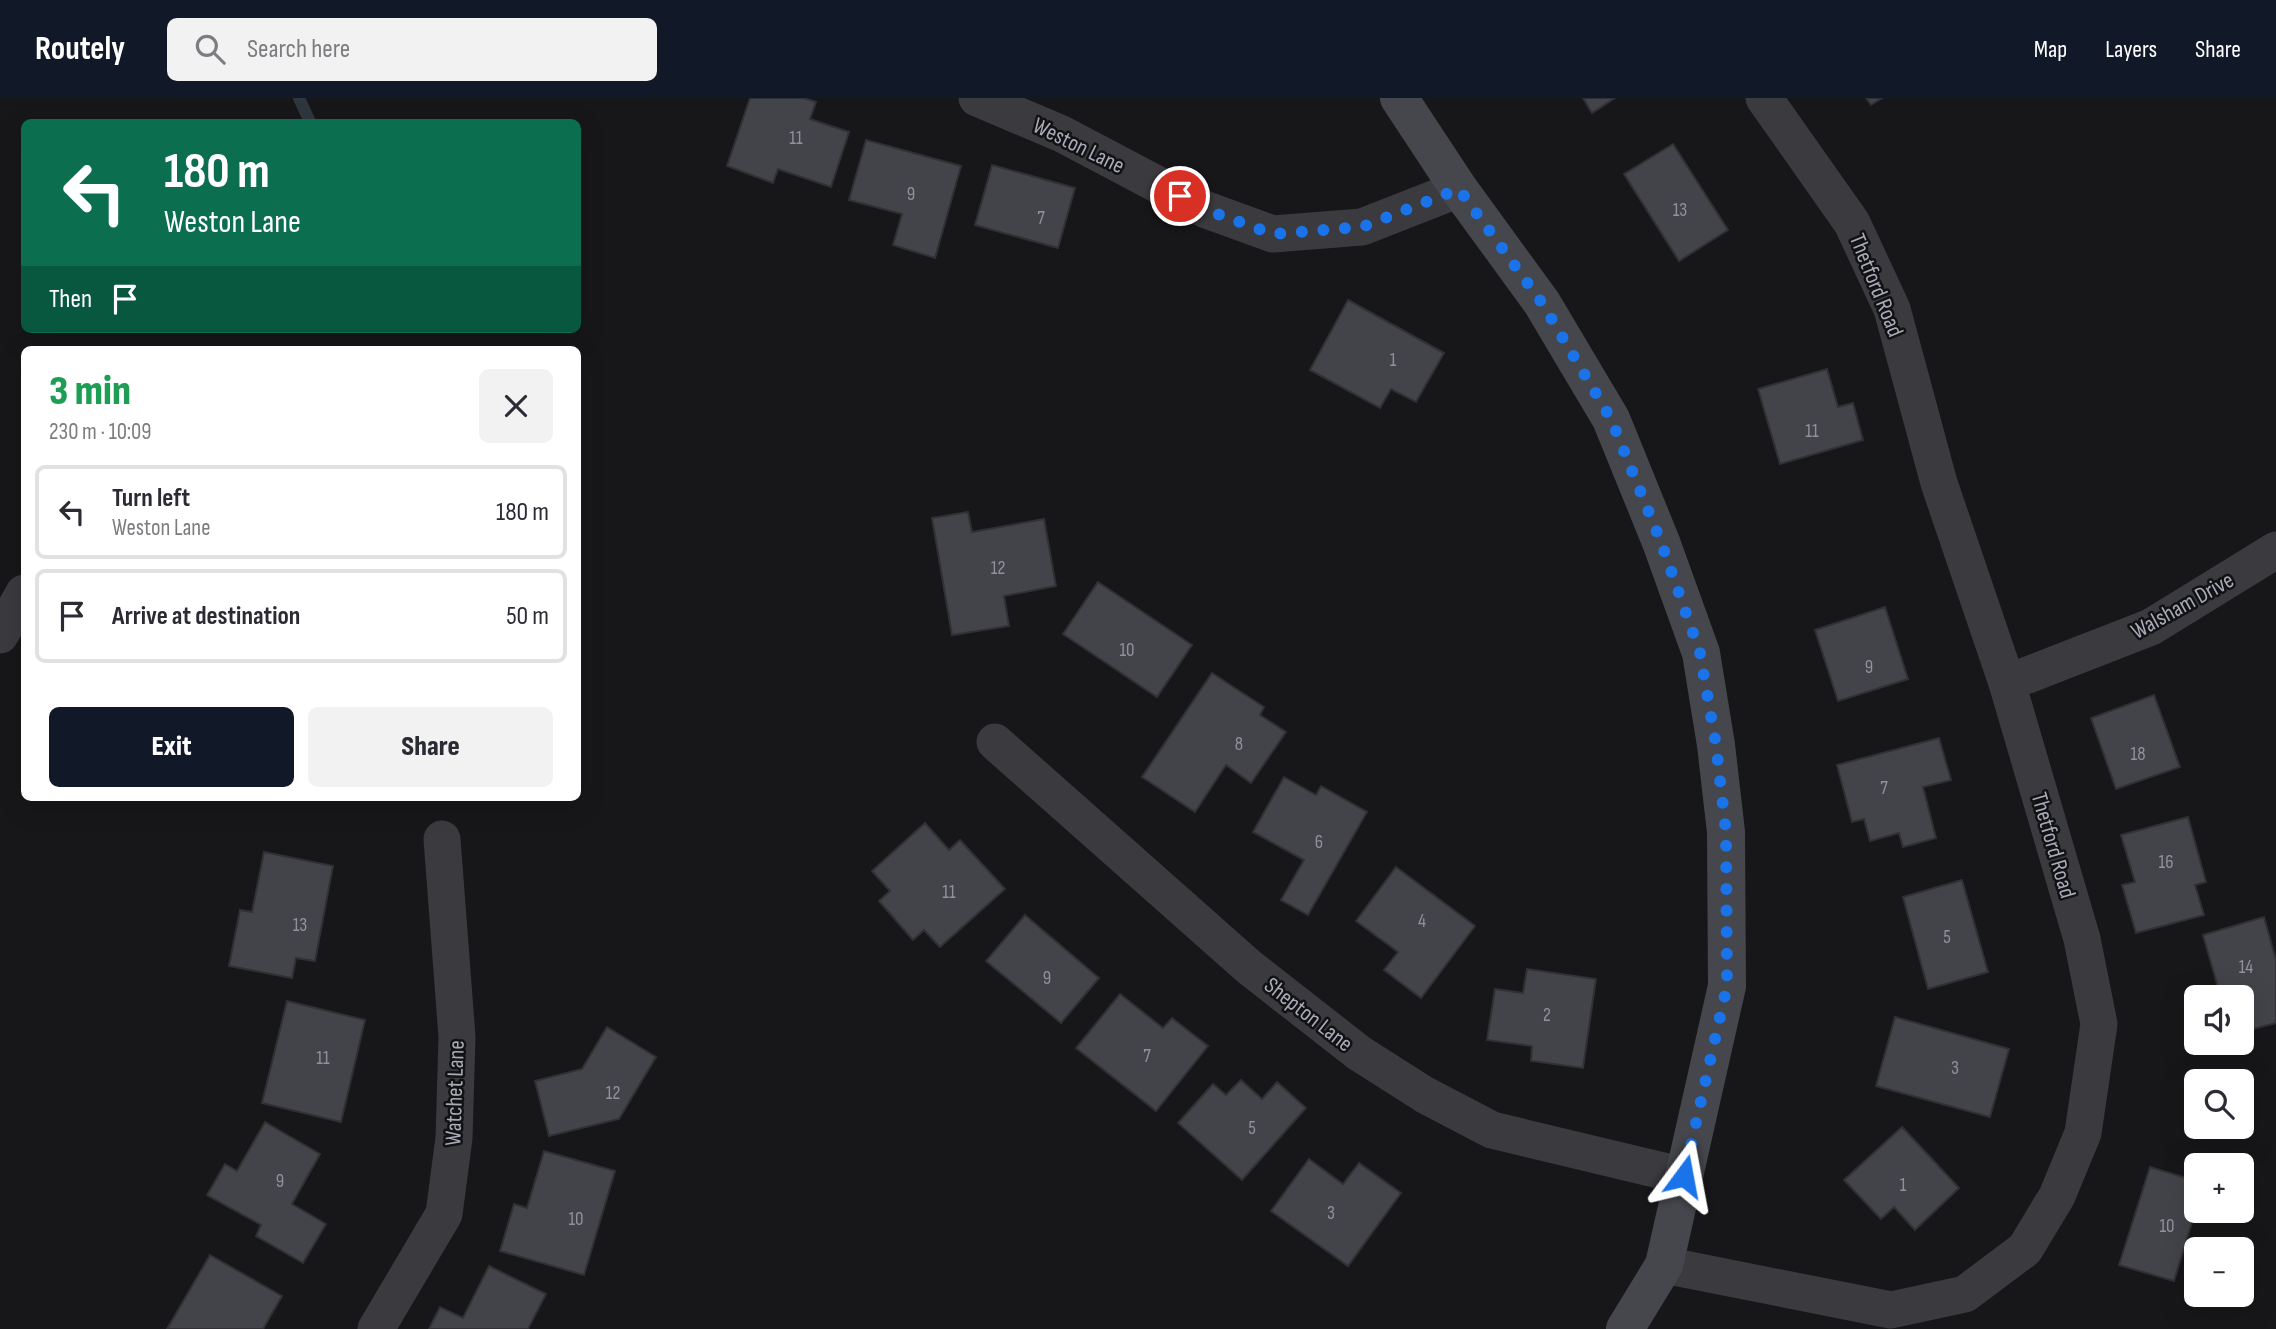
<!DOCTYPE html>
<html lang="en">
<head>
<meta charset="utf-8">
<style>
  :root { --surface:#fff; --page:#f2f2f3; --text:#2b2b33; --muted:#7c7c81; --line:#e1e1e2; --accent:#111827 }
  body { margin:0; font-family:"Sofia Sans Condensed",sans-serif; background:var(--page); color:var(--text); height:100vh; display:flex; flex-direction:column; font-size:26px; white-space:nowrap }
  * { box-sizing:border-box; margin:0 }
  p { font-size:23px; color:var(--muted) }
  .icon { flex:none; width:38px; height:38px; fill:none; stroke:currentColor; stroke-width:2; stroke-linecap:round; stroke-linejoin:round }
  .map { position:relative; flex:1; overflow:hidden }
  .side { position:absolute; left:21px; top:248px; width:560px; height:455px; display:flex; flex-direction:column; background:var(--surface); border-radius:10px; box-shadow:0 7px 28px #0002 }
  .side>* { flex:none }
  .guide { position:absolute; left:21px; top:21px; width:560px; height:214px; border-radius:10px; box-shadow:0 7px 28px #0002; background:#0b6e4f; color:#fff; overflow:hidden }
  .fabs { position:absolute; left:2184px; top:887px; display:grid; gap:14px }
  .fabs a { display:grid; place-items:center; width:70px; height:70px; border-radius:10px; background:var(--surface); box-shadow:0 7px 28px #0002; font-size:35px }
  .pin { position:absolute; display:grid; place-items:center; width:60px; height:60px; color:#fff; margin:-30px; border:4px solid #fff; border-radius:50%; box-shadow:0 2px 7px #0007 }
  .me { position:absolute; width:77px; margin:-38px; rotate:13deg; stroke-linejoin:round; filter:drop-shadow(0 0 5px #0008) }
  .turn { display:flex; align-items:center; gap:24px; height:147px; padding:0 28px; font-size:32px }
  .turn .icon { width:91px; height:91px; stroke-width:2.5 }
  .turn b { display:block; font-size:49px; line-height:60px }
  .then { display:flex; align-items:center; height:66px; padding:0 28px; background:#0003; gap:14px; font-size:26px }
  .round { display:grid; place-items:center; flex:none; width:74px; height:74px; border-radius:10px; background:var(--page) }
  .summary { display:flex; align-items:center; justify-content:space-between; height:119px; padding:0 28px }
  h1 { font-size:42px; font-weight:800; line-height:52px; color:#1e9e55 }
  .cta { display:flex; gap:14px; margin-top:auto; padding:14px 28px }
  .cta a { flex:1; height:80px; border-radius:10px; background:var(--accent); color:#fff; font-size:28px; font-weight:800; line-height:80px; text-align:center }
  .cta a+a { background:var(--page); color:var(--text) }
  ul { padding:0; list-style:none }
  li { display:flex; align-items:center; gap:21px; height:94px; margin:0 14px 10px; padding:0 14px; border:4px solid var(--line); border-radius:10px }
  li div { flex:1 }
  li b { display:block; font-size:26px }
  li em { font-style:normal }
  header { display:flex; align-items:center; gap:42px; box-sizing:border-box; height:98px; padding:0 35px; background:var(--accent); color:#fff }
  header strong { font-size:33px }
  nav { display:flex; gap:38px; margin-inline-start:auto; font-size:24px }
  .search { width:490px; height:63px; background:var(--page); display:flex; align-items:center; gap:18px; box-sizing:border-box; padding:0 24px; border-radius:10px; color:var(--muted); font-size:26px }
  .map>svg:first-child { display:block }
</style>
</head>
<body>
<header>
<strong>Routely</strong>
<div class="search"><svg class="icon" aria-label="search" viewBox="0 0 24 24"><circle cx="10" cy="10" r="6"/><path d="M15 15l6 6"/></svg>Search here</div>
<nav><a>Map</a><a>Layers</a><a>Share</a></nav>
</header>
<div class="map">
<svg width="2276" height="1231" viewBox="0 0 2276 1231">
  <rect width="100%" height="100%" fill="#171719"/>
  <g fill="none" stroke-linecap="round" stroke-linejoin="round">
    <path stroke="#2f363e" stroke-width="12" d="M299 0 310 24"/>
  </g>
  <g fill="#434449" stroke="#313135" stroke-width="2">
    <path d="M750 0H804L816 4 810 21 849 34 831 89 778 71 773 85 727 68Z"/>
    <path d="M1583 0H1615L1592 15Z"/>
    <path d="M1866 0H1882L1871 7Z"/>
    <path d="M866 42 961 68 935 160 893 147 902 116 849 102Z"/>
    <path d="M1673 46 1728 132 1679 163 1624 76Z"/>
    <path d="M992 67 1075 90 1058 150 975 127Z"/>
    <path d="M1348 202 1444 255 1416 304 1391 291 1380 310 1310 272Z"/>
    <path d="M1827 271 1838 309 1853 305 1863 342 1780 366 1758 291Z"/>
    <path d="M968 414 972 434 1044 421 1056 488 1004 498 1009 528 952 537 932 420Z"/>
    <path d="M1098 484 1192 547 1157 599 1063 536Z"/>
    <path d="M1885 509 1908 581 1838 603 1815 532Z"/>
    <path d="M1212 575 1264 609 1260 617 1286 634 1251 685 1226 667 1195 714 1142 679Z"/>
    <path d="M2154 597 2180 669 2116 691 2091 620Z"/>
    <path d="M1939 640 1951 682 1923 689 1936 740 1903 749 1899 735 1870 743 1864 721 1852 724 1837 667Z"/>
    <path d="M1284 679 1316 697 1321 688 1367 714 1308 817 1281 802 1304 762 1253 734Z"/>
    <path d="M2188 719 2206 784 2195 787 2204 817 2136 835 2122 787 2135 784 2121 737Z"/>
    <path d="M925 725 949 752 960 742 1005 791 940 849 924 832 913 842 879 803 890 793 872 773Z"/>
    <path d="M264 754 333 768 315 863 296 860 292 880 229 868 240 812 252 814Z"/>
    <path d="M1396 769 1475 828 1421 900 1384 872 1398 854 1356 823Z"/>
    <path d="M1962 782 1988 874 1928 891 1903 799Z"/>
    <path d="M1025 817 1099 880 1061 925 986 863Z"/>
    <path d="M2264 819 2276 862V925L2242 934V900H2221L2203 837Z"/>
    <path d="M1527 871 1596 881 1583 970 1531 963 1532 948 1487 942 1495 891 1523 895Z"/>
    <path d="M1120 896 1163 930 1172 920 1208 948 1156 1013 1076 950Z"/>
    <path d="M287 903 365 922 341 1024 262 1005Z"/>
    <path d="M1895 919 2009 951 1990 1019 1876 988Z"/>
    <path d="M607 929 656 959 619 1021 549 1038 535 983 582 971Z"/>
    <path d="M1241 982 1262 1001 1277 984 1306 1010 1242 1082 1178 1025 1213 986 1226 997Z"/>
    <path d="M265 1024 320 1056 292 1106 326 1126 303 1165 256 1138 261 1127 207 1097 225 1066 237 1073Z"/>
    <path d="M1902 1029 1959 1090 1915 1132 1894 1109 1881 1121 1844 1082Z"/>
    <path d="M544 1053 615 1073 584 1177 500 1153 514 1106 527 1110Z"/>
    <path d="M1309 1061 1343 1086 1359 1065 1401 1095 1348 1168 1271 1113Z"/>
    <path d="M2150 1069 2196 1083V1111L2174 1183 2119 1167Z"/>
    <path d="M210 1157 282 1198 263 1231H167Z"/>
    <path d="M489 1168 546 1196 528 1231H429L440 1209 463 1220Z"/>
  </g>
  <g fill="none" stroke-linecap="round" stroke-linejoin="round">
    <g stroke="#3a3a3f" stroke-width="37">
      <path d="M977 0 1062 36 1204 111 1273 136 1362 129 1459 91"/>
      <path d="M0 537 24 495"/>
      <path d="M2007 585 2151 529 2276 452"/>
      <path d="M995 644 1249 869 1359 955 1425 997 1492 1032 1684 1078"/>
      <path d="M1664 1167 1891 1212 1965 1196 2025 1151 2057 1098 2083 1035 2099 926 2082 841 2007 585 1939 385 1892 211 1852 125 1764 0"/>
      <path d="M376 1231 444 1116 454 1040 457 939 442 741"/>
    </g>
    <path stroke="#46474d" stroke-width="38" d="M1399 0 1459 91 1542 205 1611 321 1661 444 1701 555 1716 647 1726 734 1727 888 1664 1167 1625 1231"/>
  </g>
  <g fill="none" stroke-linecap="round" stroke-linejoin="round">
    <path stroke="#1a73e8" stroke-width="12" stroke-dasharray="0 21.6" d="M1180 98 1204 111 1273 136 1362 129 1459 91 1542 205 1611 321 1661 444 1700 555 1716 647 1726 734 1727 888 1684 1078"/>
  </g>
  <g text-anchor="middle" stroke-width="5" stroke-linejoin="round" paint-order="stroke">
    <g font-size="19" fill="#90929c">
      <text x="796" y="46">11</text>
      <text x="911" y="102">9</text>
      <text x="1680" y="118">13</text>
      <text x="1041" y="126">7</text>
      <text x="1393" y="268">1</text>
      <text x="1812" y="339">11</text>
      <text x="998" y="476">12</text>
      <text x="1127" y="558">10</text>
      <text x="1869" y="575">9</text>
      <text x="1239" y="652">8</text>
      <text x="2138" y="662">18</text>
      <text x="1884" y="696">7</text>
      <text x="1319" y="750">6</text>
      <text x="2166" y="770">16</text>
      <text x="949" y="800">11</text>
      <text x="1422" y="829">4</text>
      <text x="300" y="833">13</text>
      <text x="1947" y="845">5</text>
      <text x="2246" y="875">14</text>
      <text x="1047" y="886">9</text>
      <text x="1547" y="923">2</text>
      <text x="1147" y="964">7</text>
      <text x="323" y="966">11</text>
      <text x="1955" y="976">3</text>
      <text x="613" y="1001">12</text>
      <text x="1252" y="1036">5</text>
      <text x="280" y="1089">9</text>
      <text x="1903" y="1093">1</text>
      <text x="1331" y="1121">3</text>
      <text x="576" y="1127">10</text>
      <text x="2167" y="1134">10</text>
    </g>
    <g font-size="23" fill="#a9acb8" stroke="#121214">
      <text transform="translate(1079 47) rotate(26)" y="8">Weston Lane</text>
      <text transform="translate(1877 187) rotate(68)" y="8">Thetford Road</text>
      <text transform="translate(2182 507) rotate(-29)" y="8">Walsham Drive</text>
      <text transform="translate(2054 747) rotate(74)" y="8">Thetford Road</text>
      <text transform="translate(1309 916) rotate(38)" y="8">Shepton Lane</text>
      <text transform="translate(454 995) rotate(-88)" y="8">Watchet Lane</text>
    </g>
  </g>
</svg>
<div class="fabs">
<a><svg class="icon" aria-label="sound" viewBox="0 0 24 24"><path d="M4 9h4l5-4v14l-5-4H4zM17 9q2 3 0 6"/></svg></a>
<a><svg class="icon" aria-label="search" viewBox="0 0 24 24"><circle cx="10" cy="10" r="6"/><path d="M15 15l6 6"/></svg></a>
<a>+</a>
<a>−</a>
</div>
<div class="pin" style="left:1180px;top:98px;background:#d93025"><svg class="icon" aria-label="arrive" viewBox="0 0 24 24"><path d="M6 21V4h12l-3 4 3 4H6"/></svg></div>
<svg class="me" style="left:1684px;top:1078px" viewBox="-20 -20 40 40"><path d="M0-17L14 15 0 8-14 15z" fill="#1a73e8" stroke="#fff" stroke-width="4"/></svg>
<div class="guide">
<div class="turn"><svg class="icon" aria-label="left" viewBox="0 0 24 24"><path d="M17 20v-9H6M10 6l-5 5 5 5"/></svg><div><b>180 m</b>Weston Lane</div></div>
<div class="then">Then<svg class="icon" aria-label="arrive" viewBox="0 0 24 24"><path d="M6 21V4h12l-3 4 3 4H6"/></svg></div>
</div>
<section class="side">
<div class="summary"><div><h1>3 min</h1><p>230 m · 10:09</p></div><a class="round"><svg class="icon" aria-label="close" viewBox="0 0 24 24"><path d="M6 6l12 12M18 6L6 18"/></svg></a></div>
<ul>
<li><svg class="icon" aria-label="left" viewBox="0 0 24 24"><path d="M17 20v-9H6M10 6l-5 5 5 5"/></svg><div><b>Turn left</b><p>Weston Lane</p></div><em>180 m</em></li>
<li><svg class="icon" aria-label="arrive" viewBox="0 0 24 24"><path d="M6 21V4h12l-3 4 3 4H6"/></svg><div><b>Arrive at destination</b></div><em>50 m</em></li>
</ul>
<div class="cta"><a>Exit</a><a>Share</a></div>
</section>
</div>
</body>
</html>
